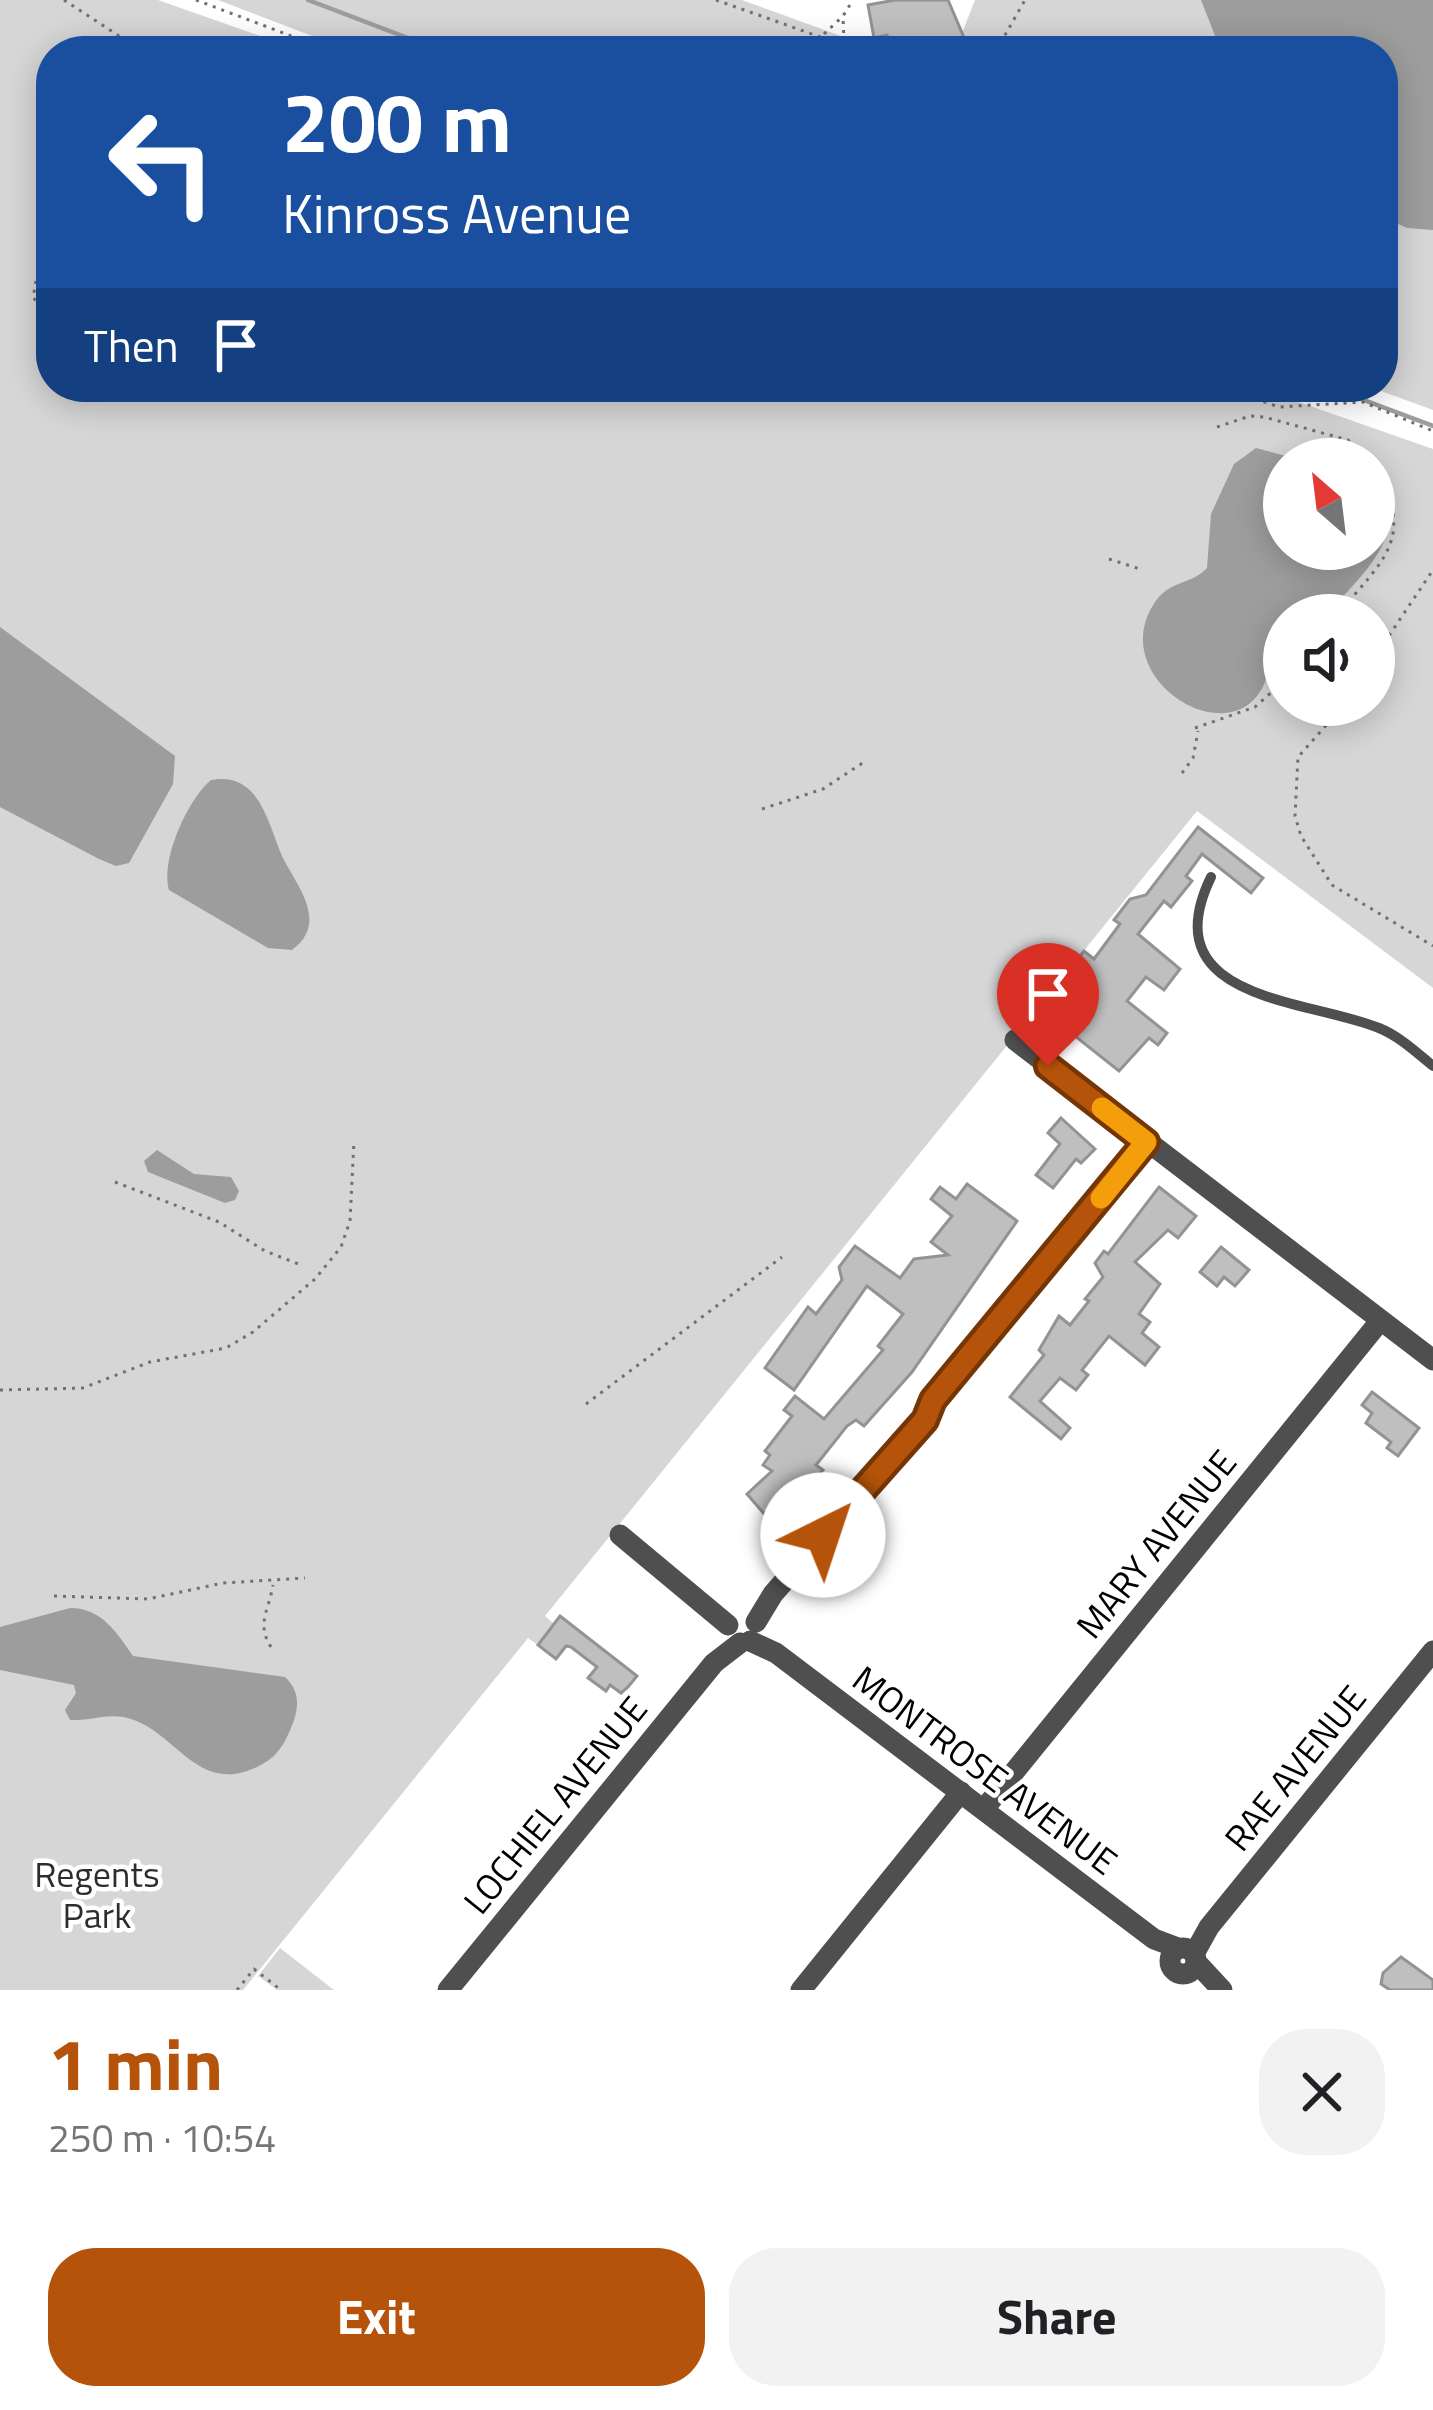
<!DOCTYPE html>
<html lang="en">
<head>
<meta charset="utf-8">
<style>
  :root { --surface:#fff; --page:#f2f2f2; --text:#202124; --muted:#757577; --accent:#b45309 }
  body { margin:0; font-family:"Titillium Web",sans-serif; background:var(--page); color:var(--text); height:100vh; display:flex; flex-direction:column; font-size:45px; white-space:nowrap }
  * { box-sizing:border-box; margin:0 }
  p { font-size:39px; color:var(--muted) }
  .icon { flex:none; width:66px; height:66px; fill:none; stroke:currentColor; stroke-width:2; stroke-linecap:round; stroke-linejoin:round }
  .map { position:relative; height:1990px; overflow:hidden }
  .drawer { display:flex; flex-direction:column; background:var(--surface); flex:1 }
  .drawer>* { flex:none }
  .guide { position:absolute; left:36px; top:36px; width:1362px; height:366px; border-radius:48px; box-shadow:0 6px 30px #0003; background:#1a4fa0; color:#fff; overflow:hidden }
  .needle { width:78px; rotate:332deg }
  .controls { position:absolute; left:1263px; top:438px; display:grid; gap:24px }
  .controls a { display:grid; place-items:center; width:132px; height:132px; border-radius:50%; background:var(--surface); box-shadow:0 6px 30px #0003; font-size:60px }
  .pin { position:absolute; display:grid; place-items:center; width:102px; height:102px; color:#fff; margin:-123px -51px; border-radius:50% 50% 50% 0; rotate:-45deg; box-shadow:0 0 12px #0007 }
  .pin .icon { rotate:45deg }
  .me { position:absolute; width:132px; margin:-66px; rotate:41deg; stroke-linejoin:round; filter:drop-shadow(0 0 9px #0008) }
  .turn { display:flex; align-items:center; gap:42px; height:252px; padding:0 48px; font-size:54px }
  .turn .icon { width:156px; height:156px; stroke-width:2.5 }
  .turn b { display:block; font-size:84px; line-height:102px }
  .then { display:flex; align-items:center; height:114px; padding:0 48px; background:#0003; gap:24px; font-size:45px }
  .round { display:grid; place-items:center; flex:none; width:126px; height:126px; border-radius:48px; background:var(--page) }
  .overview { display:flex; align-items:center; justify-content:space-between; height:204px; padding:0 48px }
  h1 { font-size:72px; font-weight:700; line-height:90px; color:var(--accent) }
  .action { display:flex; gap:24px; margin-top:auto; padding:24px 48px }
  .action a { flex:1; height:138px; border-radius:48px; background:var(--accent); color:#fff; font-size:48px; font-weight:700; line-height:138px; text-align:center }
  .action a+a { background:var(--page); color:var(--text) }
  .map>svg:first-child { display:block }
</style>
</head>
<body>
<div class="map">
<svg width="1433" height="1990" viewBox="0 0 1433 1990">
  <rect width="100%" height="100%" fill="#fff"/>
  <g fill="#d6d6d6" fill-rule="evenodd">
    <path d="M0 0H158L303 51H51V387H1256L1433 449V988L1197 811 545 1616 554 1624 538 1645 528 1638 243 1990H0ZM1284 459H1374V549H1284ZM1284 615H1374V705H1284Z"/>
    <path d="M218 0H742L882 51H351Z"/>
    <path d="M975 0H1433V410L1370 387H1383V51H955Z"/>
    <path d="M280 1948 334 1990H277L258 1976Z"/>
  </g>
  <g fill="#9d9d9d">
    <path d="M1201 0H1433V230L1407 228 1383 217V51H1221Z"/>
    <path d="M1256 448 1297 459H1284V549H1374V499C1416 531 1349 588 1326 615H1284V644L1271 655C1268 663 1268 674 1265 682 1234 759 1103 679 1155 602 1170 580 1191 585 1207 568L1211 514 1234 464Z"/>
    <path d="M0 627 175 756 173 784 129 863 116 866 99 859 0 807Z"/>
    <path d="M211 780C260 771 268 824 282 856 296 885 330 922 292 950L268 948 169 890C160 860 188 799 211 780Z"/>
    <path d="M157 1150 194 1174 231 1177 239 1191 235 1200 225 1203 148 1172 144 1161Z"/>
    <path d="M70 1608C102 1608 117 1633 133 1656L285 1677C301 1692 299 1709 291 1728 281 1752 272 1762 247 1771 197 1788 175 1735 134 1720 111 1711 93 1721 70 1720L65 1710 76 1693 74 1685 0 1670V1627Z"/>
  </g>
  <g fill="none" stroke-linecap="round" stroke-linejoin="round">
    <g stroke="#9d9d9d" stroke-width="4.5">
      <path d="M308 0 442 51"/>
      <path d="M1329 387 1433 426"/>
    </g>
  </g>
  <g fill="#bfbfbf" stroke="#939393" stroke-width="3">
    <path d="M895 0H948L965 40 939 51 933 38 889 47 887 35 874 38 868 5Z"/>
    <path d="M1198 827 1263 878 1251 893 1202 854 1186 876 1192 881 1171 907 1164 901 1138 934 1180 969 1164 990 1146 977 1127 1001 1167 1033 1158 1045 1149 1038 1119 1071 1051 1017 1083 972 1073 965 1084 951 1094 959 1120 924 1114 920 1130 899 1146 895Z"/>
    <path d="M1061 1118 1095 1149 1081 1163 1076 1159 1053 1188 1036 1175 1060 1144 1048 1133Z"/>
    <path d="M967 1184 1017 1221 912 1372 864 1426 856 1420 847 1426 816 1465 823 1470 773 1524 747 1494 772 1471 763 1465 770 1455 765 1451 792 1416 784 1410 795 1396 824 1419 883 1350 878 1346 903 1314 867 1286 794 1390 765 1368 808 1307 816 1314 842 1280 839 1267 855 1246 900 1278 914 1259 948 1255 931 1242 952 1216 931 1199 940 1187 956 1199Z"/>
    <path d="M1159 1187 1196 1216 1178 1238 1168 1230 1135 1262 1160 1284 1139 1314 1150 1322 1142 1333 1159 1347 1145 1365 1109 1336 1082 1370 1088 1375 1076 1390 1060 1378 1040 1401 1070 1428 1061 1439 1010 1397 1044 1355 1039 1350 1059 1316 1070 1325 1089 1301 1085 1299 1103 1277 1095 1263 1104 1251 1108 1254Z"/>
    <path d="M1221 1247 1249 1270 1235 1286 1224 1277 1217 1286 1200 1272Z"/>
    <path d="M1372 1392 1419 1428 1398 1456 1387 1448 1391 1442 1366 1423 1372 1413 1362 1405Z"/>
    <path d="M560 1616 637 1676 628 1687 621 1693 610 1685 606 1691 588 1678 597 1667 571 1647 566 1646 556 1659 538 1645Z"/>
    <path d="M1401 1957 1433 1980V1990H1390L1381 1984 1383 1973Z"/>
  </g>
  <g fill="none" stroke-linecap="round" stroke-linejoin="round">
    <g stroke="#717171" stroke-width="3" stroke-dasharray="3 6" stroke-linecap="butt">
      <path d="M64 0 142 51"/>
      <path d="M196 0 331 51"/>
      <path d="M716 0 860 51"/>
      <path d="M824 34 843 16"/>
      <path d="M844 42 843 16 853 0"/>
      <path d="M996 51 1025 0"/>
      <path d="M36 281 33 298 51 313"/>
      <path d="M1221 387 1279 407 1363 402 1433 431"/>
      <path d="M1217 427 1250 416 1264 417 1348 440 1368 459"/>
      <path d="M1109 559 1143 570"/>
      <path d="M1337 615C1383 560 1417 538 1374 468"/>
      <path d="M1374 658 1433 570"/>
      <path d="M1344 705 1298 757 1295 816 1301 836 1332 885 1433 946"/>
      <path d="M1195 728 1255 707 1284 681"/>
      <path d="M1182 773 1193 758 1198 731"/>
      <path d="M762 809 823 789 864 762"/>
      <path d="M115 1182 219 1222 265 1251 301 1265"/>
      <path d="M0 1390 83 1388 150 1362 226 1348 253 1332 315 1279 341 1247 350 1221 354 1141"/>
      <path d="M586 1404 782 1257"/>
      <path d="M54 1596 148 1599 223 1583 305 1578"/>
      <path d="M271 1647C256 1624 269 1610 273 1585"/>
      <path d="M237 1990 254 1969 281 1990"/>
    </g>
    <path stroke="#4f4f4f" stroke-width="10" d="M1211 877C1151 1001 1307 999 1379 1028 1399 1036 1416 1052 1433 1066"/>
    <g stroke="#4f4f4f" stroke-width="21">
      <path d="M1015 1040 1433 1360"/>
      <path d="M620 1535 728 1625"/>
      <path d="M756 1622 773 1594 925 1420 933 1400 1146 1143"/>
      <path d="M750 1641 776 1653 1154 1939 1178 1948"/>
      <path d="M984 1809 1380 1321"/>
      <circle cx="1183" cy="1961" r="13"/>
      <path d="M1194 1954 1209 1927 1433 1651"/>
      <path d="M1196 1962 1222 1990"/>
      <path d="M448 1990 714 1663 740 1643"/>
      <path d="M801 1990 961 1792"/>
    </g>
  </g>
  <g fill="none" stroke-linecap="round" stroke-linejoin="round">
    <g stroke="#753606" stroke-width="30">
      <path id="route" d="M823 1535 925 1420 933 1400 1146 1142 1048 1066"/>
    </g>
    <use href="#route" stroke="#b45309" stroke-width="21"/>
    <path stroke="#f59e0b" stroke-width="21" d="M1101 1198 1146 1142 1102 1108"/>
  </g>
  <g text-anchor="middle" stroke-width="9" stroke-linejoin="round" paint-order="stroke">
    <g font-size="36" fill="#000" stroke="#fff">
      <text transform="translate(1156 1544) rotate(-51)" y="13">MARY AVENUE</text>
      <text transform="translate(1295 1768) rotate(-51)" y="13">RAE AVENUE</text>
      <text transform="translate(985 1770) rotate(37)" y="13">MONTROSE AVENUE</text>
      <text transform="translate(555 1805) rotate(-51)" y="13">LOCHIEL AVENUE</text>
    </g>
    <g font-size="36" fill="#2d2d2d" stroke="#fff">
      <text x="97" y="1887">Regents<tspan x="97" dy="41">Park</tspan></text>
    </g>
  </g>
</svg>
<div class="controls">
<a><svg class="needle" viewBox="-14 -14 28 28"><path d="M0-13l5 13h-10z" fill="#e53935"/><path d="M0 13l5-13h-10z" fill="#757577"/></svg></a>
<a><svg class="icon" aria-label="sound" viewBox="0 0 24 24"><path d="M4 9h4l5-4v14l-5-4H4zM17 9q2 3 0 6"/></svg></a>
</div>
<div class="pin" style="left:1048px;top:1066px;background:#d93025"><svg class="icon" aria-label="arrive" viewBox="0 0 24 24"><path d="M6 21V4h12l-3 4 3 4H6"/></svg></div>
<svg class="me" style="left:823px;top:1535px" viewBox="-20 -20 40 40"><circle r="19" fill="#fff"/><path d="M0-13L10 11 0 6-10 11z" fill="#b45309"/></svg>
<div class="guide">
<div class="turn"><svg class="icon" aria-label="left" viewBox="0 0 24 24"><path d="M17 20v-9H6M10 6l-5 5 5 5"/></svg><div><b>200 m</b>Kinross Avenue</div></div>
<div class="then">Then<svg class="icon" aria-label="arrive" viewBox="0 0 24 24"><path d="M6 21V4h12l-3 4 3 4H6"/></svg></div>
</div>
</div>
<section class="drawer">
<div class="overview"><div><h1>1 min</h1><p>250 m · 10:54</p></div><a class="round"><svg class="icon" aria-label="close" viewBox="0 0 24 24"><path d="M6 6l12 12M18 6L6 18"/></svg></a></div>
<div class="action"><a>Exit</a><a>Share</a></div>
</section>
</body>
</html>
